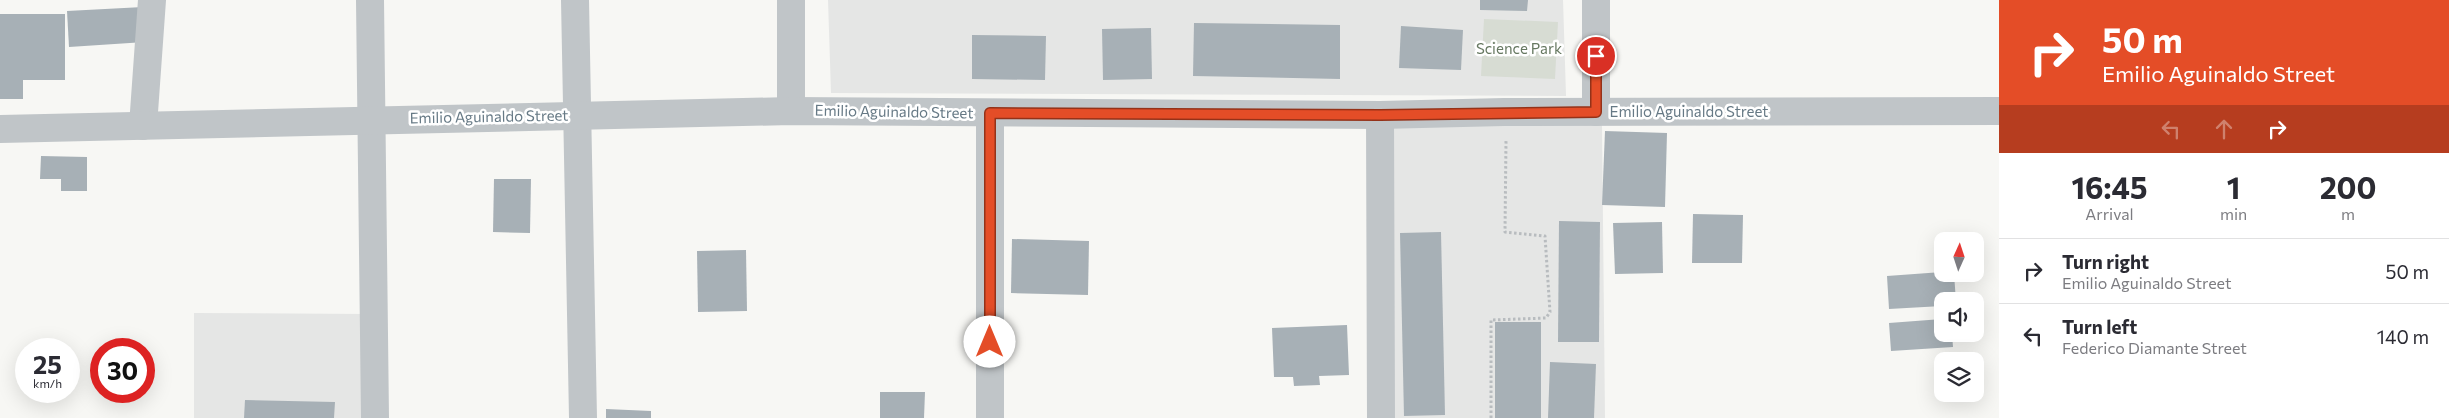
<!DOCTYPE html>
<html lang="en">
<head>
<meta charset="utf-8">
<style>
  :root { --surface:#fff; --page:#f2f2f3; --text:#2b2b33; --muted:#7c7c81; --line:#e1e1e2 }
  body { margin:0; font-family:Commissioner,sans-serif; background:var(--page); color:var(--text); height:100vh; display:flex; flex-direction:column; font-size:19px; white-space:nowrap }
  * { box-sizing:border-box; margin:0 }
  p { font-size:16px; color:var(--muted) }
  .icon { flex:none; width:28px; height:28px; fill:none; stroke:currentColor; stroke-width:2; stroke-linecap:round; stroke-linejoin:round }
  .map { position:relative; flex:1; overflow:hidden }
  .panel { display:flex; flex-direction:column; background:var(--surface); width:450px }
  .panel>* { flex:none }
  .hud { background:#e44d27; color:#fff; overflow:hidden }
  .needle { width:32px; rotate:3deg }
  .buttons { position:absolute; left:1934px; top:232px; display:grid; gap:10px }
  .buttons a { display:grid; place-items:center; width:50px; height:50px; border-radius:10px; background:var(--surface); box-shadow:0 5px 20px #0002; font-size:25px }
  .speed { position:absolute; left:15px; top:338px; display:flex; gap:10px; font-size:25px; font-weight:700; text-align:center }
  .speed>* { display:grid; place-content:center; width:65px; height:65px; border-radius:50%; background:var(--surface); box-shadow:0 5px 20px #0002; line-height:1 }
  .speed small { font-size:12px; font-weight:400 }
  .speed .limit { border:8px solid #d22; background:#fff; color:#111 }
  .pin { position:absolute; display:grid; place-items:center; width:42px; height:42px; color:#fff; margin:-21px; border:2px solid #fff; border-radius:50%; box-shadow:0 1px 5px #0007 }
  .me { position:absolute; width:55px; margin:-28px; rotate:0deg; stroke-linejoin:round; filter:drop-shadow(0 0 4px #0008) }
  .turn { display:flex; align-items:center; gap:18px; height:105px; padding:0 20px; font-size:22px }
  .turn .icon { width:65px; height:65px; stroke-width:2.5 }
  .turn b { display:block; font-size:35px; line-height:42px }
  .lanes { display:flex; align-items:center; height:48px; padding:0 20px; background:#0003; justify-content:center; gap:25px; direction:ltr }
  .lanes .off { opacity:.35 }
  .eta { display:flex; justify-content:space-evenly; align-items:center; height:85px; text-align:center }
  .eta b { font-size:30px; font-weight:700; line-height:35px }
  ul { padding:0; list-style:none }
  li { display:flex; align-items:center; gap:15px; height:65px; padding:0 20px; border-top:1px solid var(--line) }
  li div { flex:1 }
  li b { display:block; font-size:19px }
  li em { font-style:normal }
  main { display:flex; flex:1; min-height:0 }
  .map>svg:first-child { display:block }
</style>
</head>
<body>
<main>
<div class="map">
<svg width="1999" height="418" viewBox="0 0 1999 418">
  <rect width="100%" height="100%" fill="#f7f7f4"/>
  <g fill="#e5e6e5">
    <path d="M828 0H1563L1566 96 831 93Z"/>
    <path d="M1602 124 1605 418H1393L1390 125Z"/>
    <path d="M194 313 367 314 366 418H194Z"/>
  </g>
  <path fill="#d7dcd3" d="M1484 19 1558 22 1555 79 1481 76Z"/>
  <g fill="#a7b0b6">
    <path d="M1480 0H1528L1527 11 1480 10Z"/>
    <path d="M143 7 145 42 69 47 67 11Z"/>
    <path d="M0 14H65V80H23V99H0Z"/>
    <path d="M1194 23 1340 25V79L1193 76Z"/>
    <path d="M1401 26 1463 30 1461 70 1399 68Z"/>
    <path d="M1151 28 1152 79 1103 80 1102 29Z"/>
    <path d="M972 35 1046 36 1045 80 972 79Z"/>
    <path d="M1605 131 1667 133 1665 207 1602 205Z"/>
    <path d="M41 156 87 157V191H61V179H40Z"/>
    <path d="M494 179H531L530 233 493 232Z"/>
    <path d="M1693 214 1743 215 1742 263H1692Z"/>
    <path d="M1559 221 1600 222 1599 342H1558Z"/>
    <path d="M1662 222 1663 273 1615 274 1613 223Z"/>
    <path d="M1441 232 1445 415 1404 416 1400 233Z"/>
    <path d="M1012 239 1089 241 1088 295 1011 293Z"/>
    <path d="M746 250 747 311 698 312 697 251Z"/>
    <path d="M1942 272 1954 274 1956 301H1942V306L1889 309 1887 276Z"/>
    <path d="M1942 319V334H1952L1953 347 1891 351 1889 323Z"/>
    <rect x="1495" y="322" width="46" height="96"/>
    <path d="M1347 325 1349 375 1319 376 1320 385 1294 386 1293 377H1274L1272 328Z"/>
    <path d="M1550 362 1596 364 1594 418H1548Z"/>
    <path d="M880 392H925L924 418H880Z"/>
    <path d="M245 400 335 402 334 418H244Z"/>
    <path d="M606 409 651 411V418H606Z"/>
  </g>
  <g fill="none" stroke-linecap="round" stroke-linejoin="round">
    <path stroke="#b8bcbf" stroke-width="3" stroke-dasharray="2.5 2.5" stroke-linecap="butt" d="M1491 418V320L1546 318 1550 312 1545 236 1505 232 1506 141"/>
    <g stroke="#c0c5c8" stroke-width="28">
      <path d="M370 0 375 418"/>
      <path d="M575 0 583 418"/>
      <path d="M791 0V111"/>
      <path d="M1596 0V112"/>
      <path d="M990 113V418"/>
      <path d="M1380 115 1381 418"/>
      <path d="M143 126 152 0"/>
      <path d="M0 129 791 111 1380 115 1504 112 1999 111"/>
    </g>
  </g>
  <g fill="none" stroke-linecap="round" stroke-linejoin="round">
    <g stroke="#943219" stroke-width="12">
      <path id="route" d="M990 342V113L1380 115 1596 112V56"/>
    </g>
    <use href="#route" stroke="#e44d27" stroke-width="9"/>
  </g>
  <g text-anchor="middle" stroke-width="5" stroke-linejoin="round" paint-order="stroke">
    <g font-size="15" fill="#667861" stroke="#fff">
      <text x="1519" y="54">Science Park</text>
    </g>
    <g font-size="15" fill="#667985" stroke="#fff">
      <text transform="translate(894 112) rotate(1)" y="5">Emilio Aguinaldo Street</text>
      <text x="1689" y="117">Emilio Aguinaldo Street</text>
      <text transform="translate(489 117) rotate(-1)" y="5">Emilio Aguinaldo Street</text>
    </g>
  </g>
</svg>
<div class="buttons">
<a><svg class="needle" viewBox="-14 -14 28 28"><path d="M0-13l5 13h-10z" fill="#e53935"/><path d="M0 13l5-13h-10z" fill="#7c7c81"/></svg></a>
<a><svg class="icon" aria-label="sound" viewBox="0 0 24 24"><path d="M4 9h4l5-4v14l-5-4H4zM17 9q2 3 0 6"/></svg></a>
<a><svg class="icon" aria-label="layers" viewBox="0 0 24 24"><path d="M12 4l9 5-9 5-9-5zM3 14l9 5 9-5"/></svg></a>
</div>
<div class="speed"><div>25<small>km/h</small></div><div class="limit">30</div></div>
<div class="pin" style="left:1596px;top:56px;background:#d93025"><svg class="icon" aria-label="arrive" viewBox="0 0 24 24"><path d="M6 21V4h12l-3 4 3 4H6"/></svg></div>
<svg class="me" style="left:990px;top:342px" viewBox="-20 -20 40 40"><circle r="19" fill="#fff"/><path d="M0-13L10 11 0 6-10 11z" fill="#e44d27"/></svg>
</div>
<section class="panel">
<div class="hud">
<div class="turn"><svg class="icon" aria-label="right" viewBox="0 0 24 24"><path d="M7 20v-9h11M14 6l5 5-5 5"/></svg><div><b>50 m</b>Emilio Aguinaldo Street</div></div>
<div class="lanes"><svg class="icon off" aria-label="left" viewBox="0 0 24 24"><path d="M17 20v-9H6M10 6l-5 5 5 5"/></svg><svg class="icon off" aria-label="ahead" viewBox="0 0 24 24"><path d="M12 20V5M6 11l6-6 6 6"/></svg><svg class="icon" aria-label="right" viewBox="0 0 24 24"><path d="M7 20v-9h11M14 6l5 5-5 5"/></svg></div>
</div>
<div class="eta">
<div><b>16:45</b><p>Arrival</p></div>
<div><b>1</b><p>min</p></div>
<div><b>200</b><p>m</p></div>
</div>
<ul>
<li><svg class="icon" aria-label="right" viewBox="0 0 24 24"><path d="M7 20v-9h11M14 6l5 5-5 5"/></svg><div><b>Turn right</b><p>Emilio Aguinaldo Street</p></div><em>50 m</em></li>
<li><svg class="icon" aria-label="left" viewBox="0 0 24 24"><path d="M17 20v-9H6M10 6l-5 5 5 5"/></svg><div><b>Turn left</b><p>Federico Diamante Street</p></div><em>140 m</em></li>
</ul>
</section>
</main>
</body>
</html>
